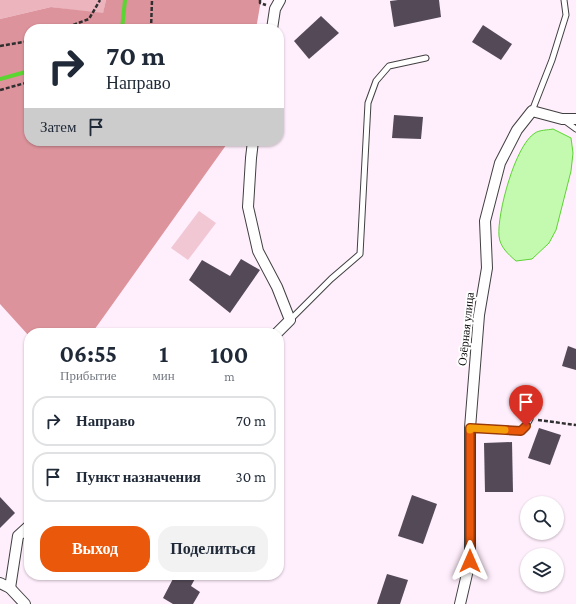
<!DOCTYPE html>
<html lang="ru">
<head>
<meta charset="utf-8">
<style>
  :root { --surface:#fff; --page:#f2f2f3; --text:#1f2937; --muted:#747a83; --line:#e0e1e3; --accent:#ea580c }
  body { margin:0; font-family:"Crimson Pro",serif; background:var(--page); color:var(--text); height:100vh; display:flex; flex-direction:column; font-size:15px; white-space:nowrap }
  * { box-sizing:border-box; margin:0 }
  p { font-size:13px; color:var(--muted) }
  .icon { flex:none; width:22px; height:22px; fill:none; stroke:currentColor; stroke-width:2; stroke-linecap:round; stroke-linejoin:round }
  .map { position:relative; flex:1; overflow:hidden }
  .drawer { position:absolute; left:24px; top:328px; width:260px; height:252px; display:flex; flex-direction:column; background:var(--surface); border-radius:16px; box-shadow:0 1px 3px #0004 }
  .drawer>* { flex:none }
  .banner { position:absolute; left:24px; top:24px; width:260px; height:122px; border-radius:16px; box-shadow:0 1px 3px #0004; background:#fff; color:var(--text); overflow:hidden }
  .tools { position:absolute; left:520px; top:496px; display:grid; gap:8px }
  .tools a { display:grid; place-items:center; width:44px; height:44px; border-radius:50%; background:var(--surface); box-shadow:0 1px 3px #0004; font-size:20px }
  .pin { position:absolute; display:grid; place-items:center; width:34px; height:34px; color:#fff; margin:-41px -17px; border-radius:50% 50% 50% 0; rotate:-45deg; box-shadow:0 0 4px #0007 }
  .pin .icon { rotate:45deg }
  .me { position:absolute; width:44px; margin:-22px; rotate:0deg; stroke-linejoin:round; filter:drop-shadow(0 0 3px #0008) }
  .turn { display:flex; align-items:center; gap:14px; height:84px; padding:0 16px; font-size:18px }
  .turn .icon { width:52px; height:52px; stroke-width:2.5 }
  .turn b { display:block; font-size:28px; line-height:34px }
  .then { display:flex; align-items:center; height:38px; padding:0 16px; background:#0003; gap:8px; font-size:15px }
  .eta { display:flex; justify-content:space-evenly; align-items:center; height:68px; text-align:center }
  .eta b { font-size:24px; font-weight:700; line-height:28px }
  .cta { display:flex; gap:8px; margin-top:auto; padding:8px 16px }
  .cta a { flex:1; height:46px; border-radius:16px; background:var(--accent); color:#fff; font-size:16px; font-weight:700; line-height:46px; text-align:center }
  .cta a+a { background:var(--page); color:var(--text) }
  ul { padding:0; list-style:none }
  li { display:flex; align-items:center; gap:12px; height:50px; margin:0 8px 6px; padding:0 8px; border:2px solid var(--line); border-radius:16px }
  li div { flex:1 }
  li b { display:block; font-size:15px }
  li em { font-style:normal }
  .map>svg:first-child { display:block }
</style>
</head>
<body>
<div class="map">
<svg width="576" height="604" viewBox="0 0 576 604">
  <rect width="100%" height="100%" fill="#ffeefc"/>
  <path fill="#ecb5be" d="M0 0H106L103 14 51 7 0 19Z"/>
  <path fill="#dd939b" d="M106 0H261L256 29H29V141H229L92 333H29V336L0 304V19L51 7 103 13Z"/>
  <path fill="#f2c7d4" d="M199 211 216 223 188 260 171 248Z"/>
  <path fill="#c4faaf" stroke="#5bd532" d="M553 129 571 138 573 153 571 171 556 230 549 243 532 259 516 261C508 254 500 247 499 236 497 214 515 145 535 133 539 130 548 130 553 129Z"/>
  <g fill="none" stroke-linecap="round" stroke-linejoin="round">
    <g stroke="#5bd532" stroke-width="4">
      <path d="M122 29 125 0"/>
      <path d="M0 79 29 71"/>
    </g>
  </g>
  <g fill="#534957">
    <path d="M398 0H439L441 17 394 27 390 1Z"/>
    <path d="M321 16 339 33 309 59 294 41Z"/>
    <path d="M483 25 512 44 501 60 472 42Z"/>
    <path d="M394 115 423 117 421 139 392 138Z"/>
    <path d="M241 259 260 270 230 313 189 280 202 260 230 276Z"/>
    <path d="M568 346 576 349V370L562 366Z"/>
    <path d="M539 428 561 435 550 465 528 458Z"/>
    <path d="M512 442 513 492H485L484 443Z"/>
    <path d="M412 495 437 504 423 544 398 536Z"/>
    <path d="M0 497 15 513 0 528Z"/>
    <path d="M387 574 408 580 400 604H377Z"/>
    <path d="M175 575H197L191 586 200 592 193 604H173L163 598Z"/>
  </g>
  <g fill="none" stroke-linecap="round" stroke-linejoin="round">
    <g stroke="#404040" stroke-width="7">
      <g id="lane">
        <path d="M532 111 552 60 566 15 564 0"/>
        <path d="M565 121 576 129"/>
        <path d="M290 320 331 279 360 254 368 103 376 81 389 66 426 58"/>
        <path d="M470 428 521 431 526 426 530 419"/>
      </g>
    </g>
    <g stroke="#404040" stroke-width="12">
      <g id="street">
        <path d="M272 29 275 9 280 0"/>
        <path d="M253 141 251 158 248 207 258 251 277 287 290 320 277 333"/>
        <path d="M0 583 10 588 25 604"/>
        <path d="M10 588 18 536 29 526"/>
        <path d="M460 604 470 561V428L479 315 487 268 485 221 500 163 517 130 532 111 562 119H576"/>
      </g>
    </g>
    <g stroke="#2f2f2f" stroke-width="2.5" stroke-dasharray="4 2" stroke-linecap="butt">
      <path d="M260 0V3L266 5"/>
      <path d="M62 29 89 19 100 0"/>
      <path d="M151 29 152 0"/>
      <path d="M0 46 29 41"/>
      <path d="M0 90 29 82"/>
      <path d="M538 420 576 425"/>
    </g>
    <use href="#lane" stroke="#fff" stroke-width="5"/>
    <use href="#street" stroke="#fff" stroke-width="10"/>
  </g>
  <g fill="none" stroke-linecap="round" stroke-linejoin="round">
    <g stroke="#983908" stroke-width="10">
      <path id="route" d="M470 561V428L521 431 526 426"/>
    </g>
    <use href="#route" stroke="#ea580c" stroke-width="7"/>
    <path stroke="#f59e0b" stroke-width="7" d="M470 430V428L505 430"/>
  </g>
  <g text-anchor="middle" stroke-width="4" stroke-linejoin="round" paint-order="stroke">
    <g font-size="12" fill="#0d0d0d" stroke="#fff">
      <text transform="translate(466 329) rotate(-84)" y="4">Озёрная улица</text>
    </g>
  </g>
</svg>
<div class="tools">
<a><svg class="icon" aria-label="search" viewBox="0 0 24 24"><circle cx="10" cy="10" r="6"/><path d="M15 15l6 6"/></svg></a>
<a><svg class="icon" aria-label="layers" viewBox="0 0 24 24"><path d="M12 4l9 5-9 5-9-5zM3 14l9 5 9-5"/></svg></a>
</div>
<div class="pin" style="left:526px;top:426px;background:#d93025"><svg class="icon" aria-label="arrive" viewBox="0 0 24 24"><path d="M6 21V4h12l-3 4 3 4H6"/></svg></div>
<svg class="me" style="left:470px;top:561px" viewBox="-20 -20 40 40"><path d="M0-17L14 15 0 8-14 15z" fill="#ea580c" stroke="#fff" stroke-width="4"/></svg>
<div class="banner">
<div class="turn"><svg class="icon" aria-label="right" viewBox="0 0 24 24"><path d="M7 20v-9h11M14 6l5 5-5 5"/></svg><div><b>70 m</b>Направо</div></div>
<div class="then">Затем<svg class="icon" aria-label="arrive" viewBox="0 0 24 24"><path d="M6 21V4h12l-3 4 3 4H6"/></svg></div>
</div>
<section class="drawer">
<div class="eta">
<div><b>06:55</b><p>Прибытие</p></div>
<div><b>1</b><p>мин</p></div>
<div><b>100</b><p>m</p></div>
</div>
<ul>
<li><svg class="icon" aria-label="right" viewBox="0 0 24 24"><path d="M7 20v-9h11M14 6l5 5-5 5"/></svg><div><b>Направо</b></div><em>70 m</em></li>
<li><svg class="icon" aria-label="arrive" viewBox="0 0 24 24"><path d="M6 21V4h12l-3 4 3 4H6"/></svg><div><b>Пункт назначения</b></div><em>30 m</em></li>
</ul>
<div class="cta"><a>Выход</a><a>Поделиться</a></div>
</section>
</div>
</body>
</html>
